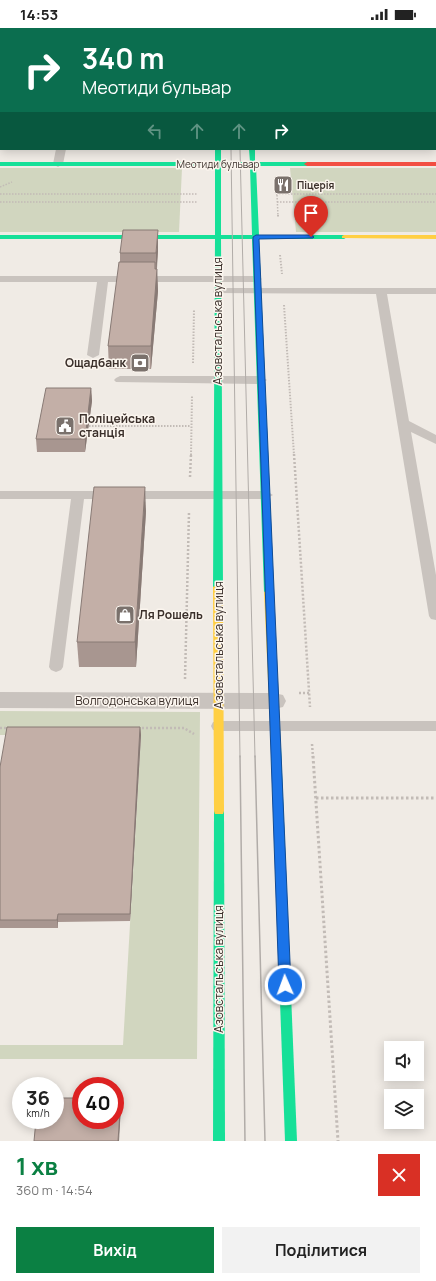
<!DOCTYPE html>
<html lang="uk">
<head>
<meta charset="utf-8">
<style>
  :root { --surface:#fff; --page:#f2f2f2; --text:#222; --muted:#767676; --accent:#0b8043 }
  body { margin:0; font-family:Manrope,sans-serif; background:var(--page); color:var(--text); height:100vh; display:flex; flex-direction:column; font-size:15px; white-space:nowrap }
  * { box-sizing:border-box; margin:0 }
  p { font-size:13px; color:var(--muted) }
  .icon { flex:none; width:22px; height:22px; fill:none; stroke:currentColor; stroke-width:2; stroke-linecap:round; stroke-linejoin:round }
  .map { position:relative; height:1113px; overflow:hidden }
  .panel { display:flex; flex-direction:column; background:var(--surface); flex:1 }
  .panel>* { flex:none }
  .top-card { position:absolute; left:0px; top:0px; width:436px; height:122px; box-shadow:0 2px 10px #0003; background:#0b6e4f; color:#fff; overflow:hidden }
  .buttons { position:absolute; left:384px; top:1013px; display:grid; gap:8px }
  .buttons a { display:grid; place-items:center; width:40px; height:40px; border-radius:0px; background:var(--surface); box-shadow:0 2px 10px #0003; font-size:20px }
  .speed { position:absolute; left:12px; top:1049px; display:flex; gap:8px; font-size:20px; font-weight:700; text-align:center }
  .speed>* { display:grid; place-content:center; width:52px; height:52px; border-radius:50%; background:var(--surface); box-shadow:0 2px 10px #0003; line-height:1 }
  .speed small { font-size:10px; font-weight:400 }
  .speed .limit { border:6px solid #d22; background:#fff; color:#111 }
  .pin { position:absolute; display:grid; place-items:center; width:34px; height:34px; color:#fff; margin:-41px -17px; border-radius:50% 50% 50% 0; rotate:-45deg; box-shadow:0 0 4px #0007 }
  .pin .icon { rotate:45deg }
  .me { position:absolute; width:44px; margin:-22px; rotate:358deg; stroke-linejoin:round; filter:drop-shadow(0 0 3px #0008) }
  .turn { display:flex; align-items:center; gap:14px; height:84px; padding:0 16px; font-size:18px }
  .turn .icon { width:52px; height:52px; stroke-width:2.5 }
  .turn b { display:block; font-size:28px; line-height:34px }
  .lanes { display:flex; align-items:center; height:38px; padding:0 16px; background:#0003; justify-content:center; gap:20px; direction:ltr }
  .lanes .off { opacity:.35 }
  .round { display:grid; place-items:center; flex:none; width:42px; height:42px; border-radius:0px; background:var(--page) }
  .headline { display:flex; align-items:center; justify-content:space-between; height:68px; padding:0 16px }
  h1 { font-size:24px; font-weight:700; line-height:30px; color:var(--accent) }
  .action { display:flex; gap:8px; margin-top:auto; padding:8px 16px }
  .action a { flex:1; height:46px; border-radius:0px; background:var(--accent); color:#fff; font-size:16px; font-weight:700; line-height:46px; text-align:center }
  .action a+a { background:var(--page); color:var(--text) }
  .status { display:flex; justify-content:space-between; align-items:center; height:28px; padding:0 20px; background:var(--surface); direction:ltr }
  .status svg { height:11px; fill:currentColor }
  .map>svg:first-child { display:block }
</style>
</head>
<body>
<div class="status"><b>14:53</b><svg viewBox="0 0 49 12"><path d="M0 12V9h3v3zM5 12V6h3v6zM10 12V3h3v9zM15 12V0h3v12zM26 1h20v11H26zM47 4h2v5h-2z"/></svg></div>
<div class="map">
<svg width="436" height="1113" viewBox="0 0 436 1113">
  <rect width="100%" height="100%" fill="#f0ebe5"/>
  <g fill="#d1d6bf">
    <path d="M0 140H182L179 204H0Z"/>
    <path d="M290 140H436V204H296Z"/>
    <path d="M0 683 200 684 197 1031H0V1017H123L141 707H0Z"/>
  </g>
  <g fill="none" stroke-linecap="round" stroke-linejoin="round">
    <g stroke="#c2bbb6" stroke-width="1.5" stroke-dasharray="1.5 1.5" stroke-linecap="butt">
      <path d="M0 159 12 154"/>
      <path d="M0 166H197"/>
      <path d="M276 166H436"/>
      <path d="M277 167 278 188"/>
      <path d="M0 174H197"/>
      <path d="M277 174H436"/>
    </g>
    <g stroke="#c2bbb6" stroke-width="2" stroke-dasharray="1.5 1.5" stroke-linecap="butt">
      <path d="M278 187V190"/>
      <path d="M280 227 282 246"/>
      <path d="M284 277 294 427"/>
      <path d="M193 335 194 282"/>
      <path d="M89 398H191"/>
      <path d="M191 427 192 368"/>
    </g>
    <g stroke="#c2bbb6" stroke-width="2.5" stroke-dasharray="2 2" stroke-linecap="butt">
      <path d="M294 426 310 679"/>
      <path d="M190 449 191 426"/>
      <path d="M185 651 189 484"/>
      <path d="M299 665H309"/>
      <path d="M0 700H9"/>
      <path d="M138 700H184L194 706"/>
      <path d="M312 716 313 729"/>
    </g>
    <g stroke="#c2bbb6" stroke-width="3" stroke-dasharray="2.5 2.5" stroke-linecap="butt">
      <path d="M313 728 338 1113"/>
      <path d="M316 770H436"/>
    </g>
    <g fill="#c9c3be" fill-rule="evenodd">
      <rect x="386" y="0" width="8" height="1"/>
      <rect x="435" y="81" width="1" height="6"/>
      <path d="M56 121H66L63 136 58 139 53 136Z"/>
      <path d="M0 248H257L262 251 257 254H108L99 327 93 330 87 327 97 254H0Z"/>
      <path d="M218 260H436V266H387L409 393 436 407V416L411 404 436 547V592L431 591 429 588 376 266 214 265 213 263 214 261Z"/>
      <path d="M120 348H261L267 352 261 356 116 354 114 352 116 350Z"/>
      <path d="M0 463H266L273 467 266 471H84L63 639 61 642 56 644 51 642 49 639 71 471H0Z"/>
      <path d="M219 693H436V703H219L213 702 211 698 213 694Z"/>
    </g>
    <path fill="#c9c3be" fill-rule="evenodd" d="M0 664 274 665 283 667 286 673 283 679 274 681 0 680Z"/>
    <g fill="#16e098" fill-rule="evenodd">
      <rect x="215" y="0" width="6" height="1"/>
      <rect x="245" y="0" width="6" height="1"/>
      <path d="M215 121H221V134H250L249 121H255V134H307L310 136 307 138H256L259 207H344L347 209 344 211H259L274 564 269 567 264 564 252 211H221L223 559 218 562 213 559 215 211H0V207H215V138H0V134H215ZM221 138H250L252 207H221Z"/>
      <path d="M276 717 280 718 281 720 297 1113H285L271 720 272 718Z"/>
      <path d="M219 779 223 780 224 783 225 1113H213L214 783 215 780Z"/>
    </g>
    <g fill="#ffcf43" fill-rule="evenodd">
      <path d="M344 207H436V211L342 210V208Z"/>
      <path d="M218 556 223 559 224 783 223 786H215L214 783 213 559Z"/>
      <path d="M269 561 274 564 281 720 280 722H272L271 720 264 564Z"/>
    </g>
    <path fill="#f24e42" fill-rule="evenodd" d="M436 134V138H307L304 136 307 134Z"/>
    <g stroke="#b1aca8" stroke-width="1">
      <path d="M231 121 240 729"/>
      <path d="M240 121 255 729"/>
    </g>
    <g stroke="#b1aca8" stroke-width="1.5">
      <path d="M240 728 245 1113"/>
      <path d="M255 728 265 1113"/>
    </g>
  </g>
  <g fill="#a89690">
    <rect x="7" y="0" width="37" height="1"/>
    <rect x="0" y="48" width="1" height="69"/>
    <path d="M158 223 157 241 158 263 151 341H109L108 318 120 234V225Z"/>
    <path d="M91 360 92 373 85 424H37L36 411Z"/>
    <path d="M146 483 136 639H79L77 614Z"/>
    <path d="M140 699 141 707 130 893 58 894V900H0V739Z"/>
  </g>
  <g fill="#887a75">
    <path d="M158 202V223L156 246V225Z"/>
    <path d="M157 241 158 263 151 341V318Z"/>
    <path d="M91 360 92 373 85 424V411Z"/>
    <path d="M145 459 146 483 136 639 135 614Z"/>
    <path d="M140 699 141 707 130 893V886Z"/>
    <path d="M58 886V900L57 892Z"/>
    <path d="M121 1070V1078L119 1113H118Z"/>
  </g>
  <g fill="#c3afa7" stroke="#887a75">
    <rect x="85" y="0" width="57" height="1"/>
    <rect x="348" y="0" width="24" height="1"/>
    <rect x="0" y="48" width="1" height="31"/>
    <path d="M1 84V102H0V86H1Z"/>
    <path d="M123 202H158L156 225H120Z"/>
    <path d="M119 234H155V241H157L151 318H108Z"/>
    <path d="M46 360H91L85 411H36Z"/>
    <path d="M94 459H145L135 614H77Z"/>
    <path d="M7 699H140L130 886H58L57 892H0V739Z"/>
    <path d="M55 1070H81V1092H115V1070H121L118 1113H34L36 1092H55Z"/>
  </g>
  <path fill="#1a73e8" stroke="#114b97" d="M311 207 314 209 313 210 259 211 291 957 289 960H281L279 957 253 209 256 207Z"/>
  <defs>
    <g id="restaurant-square" transform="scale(1)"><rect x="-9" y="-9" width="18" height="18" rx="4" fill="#7a716c" stroke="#fbf5ee"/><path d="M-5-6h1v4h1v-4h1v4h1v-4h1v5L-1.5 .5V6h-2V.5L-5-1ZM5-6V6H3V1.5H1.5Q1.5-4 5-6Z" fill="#fff"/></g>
    <g id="bank-square" transform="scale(1)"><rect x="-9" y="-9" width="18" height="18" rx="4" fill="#7a716c" stroke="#fbf5ee"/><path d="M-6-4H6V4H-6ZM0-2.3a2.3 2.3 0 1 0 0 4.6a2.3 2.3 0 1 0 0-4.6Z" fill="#fff"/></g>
    <g id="civic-square" transform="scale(1)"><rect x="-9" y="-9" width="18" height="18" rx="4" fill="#7a716c" stroke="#fbf5ee"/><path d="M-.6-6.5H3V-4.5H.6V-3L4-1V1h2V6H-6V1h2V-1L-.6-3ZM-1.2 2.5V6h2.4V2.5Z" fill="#fff"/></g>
    <g id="shop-square" transform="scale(1)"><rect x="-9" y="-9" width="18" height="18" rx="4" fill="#7a716c" stroke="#fbf5ee"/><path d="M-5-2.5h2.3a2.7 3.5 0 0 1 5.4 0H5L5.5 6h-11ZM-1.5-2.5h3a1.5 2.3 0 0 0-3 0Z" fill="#fff"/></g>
  </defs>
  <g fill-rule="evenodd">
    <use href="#restaurant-square" x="283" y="157"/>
    <use href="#bank-square" x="140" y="335"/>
    <use href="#civic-square" x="65" y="398"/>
    <use href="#shop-square" x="125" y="587"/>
  </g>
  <g text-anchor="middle" stroke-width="3" stroke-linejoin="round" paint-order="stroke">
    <g font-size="10" fill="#3b302b" stroke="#fbf5ee">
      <text x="218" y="140">Меотиди бульвар</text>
    </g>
    <g font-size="10" font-weight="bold" fill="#3b302b" stroke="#fbf5ee" text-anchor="start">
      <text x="297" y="161">Піцерія</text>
    </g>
    <g font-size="12" fill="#3b302b" stroke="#fbf5ee">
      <text transform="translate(218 293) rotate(-90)" y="4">Азовстальська вулиця</text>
      <text transform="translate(219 617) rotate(-90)" y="4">Азовстальська вулиця</text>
      <text x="137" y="677">Волгодонська вулиця</text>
      <text transform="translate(219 941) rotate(-90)" y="4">Азовстальська вулиця</text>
    </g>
    <g font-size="12" font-weight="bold" fill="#3b302b" stroke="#fbf5ee" text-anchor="start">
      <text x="126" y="339" text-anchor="end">Ощадбанк</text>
      <text x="79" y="395">Поліцейська<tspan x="79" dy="14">станція</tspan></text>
      <text x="139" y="591">Ля Рошель</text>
    </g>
  </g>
</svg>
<div class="buttons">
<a><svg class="icon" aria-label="sound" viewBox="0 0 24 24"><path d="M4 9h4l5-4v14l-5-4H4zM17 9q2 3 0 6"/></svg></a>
<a><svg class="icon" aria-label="layers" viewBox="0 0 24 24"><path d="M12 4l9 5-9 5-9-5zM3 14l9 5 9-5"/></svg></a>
</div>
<div class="speed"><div>36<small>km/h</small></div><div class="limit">40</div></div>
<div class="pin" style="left:311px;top:209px;background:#d93025"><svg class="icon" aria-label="arrive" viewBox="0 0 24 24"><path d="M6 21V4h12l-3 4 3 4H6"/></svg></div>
<svg class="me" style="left:285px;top:957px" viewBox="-20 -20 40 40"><circle r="17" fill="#1a73e8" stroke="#fff" stroke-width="3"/><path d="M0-11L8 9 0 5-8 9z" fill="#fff"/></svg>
<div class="top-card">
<div class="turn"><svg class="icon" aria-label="right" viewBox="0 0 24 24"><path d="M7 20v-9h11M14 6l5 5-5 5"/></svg><div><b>340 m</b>Меотиди бульвар</div></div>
<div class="lanes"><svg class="icon off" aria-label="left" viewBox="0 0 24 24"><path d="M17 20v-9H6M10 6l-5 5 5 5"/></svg><svg class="icon off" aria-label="ahead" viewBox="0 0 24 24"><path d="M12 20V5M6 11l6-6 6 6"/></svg><svg class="icon off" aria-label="ahead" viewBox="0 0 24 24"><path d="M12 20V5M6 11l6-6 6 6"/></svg><svg class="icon" aria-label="right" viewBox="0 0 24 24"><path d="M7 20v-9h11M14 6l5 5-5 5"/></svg></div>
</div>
</div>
<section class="panel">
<div class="headline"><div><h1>1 хв</h1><p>360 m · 14:54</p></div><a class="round" style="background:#d93025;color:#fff"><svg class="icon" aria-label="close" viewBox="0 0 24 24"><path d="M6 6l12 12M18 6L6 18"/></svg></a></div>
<div class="action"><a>Вихід</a><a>Поділитися</a></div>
</section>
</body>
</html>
